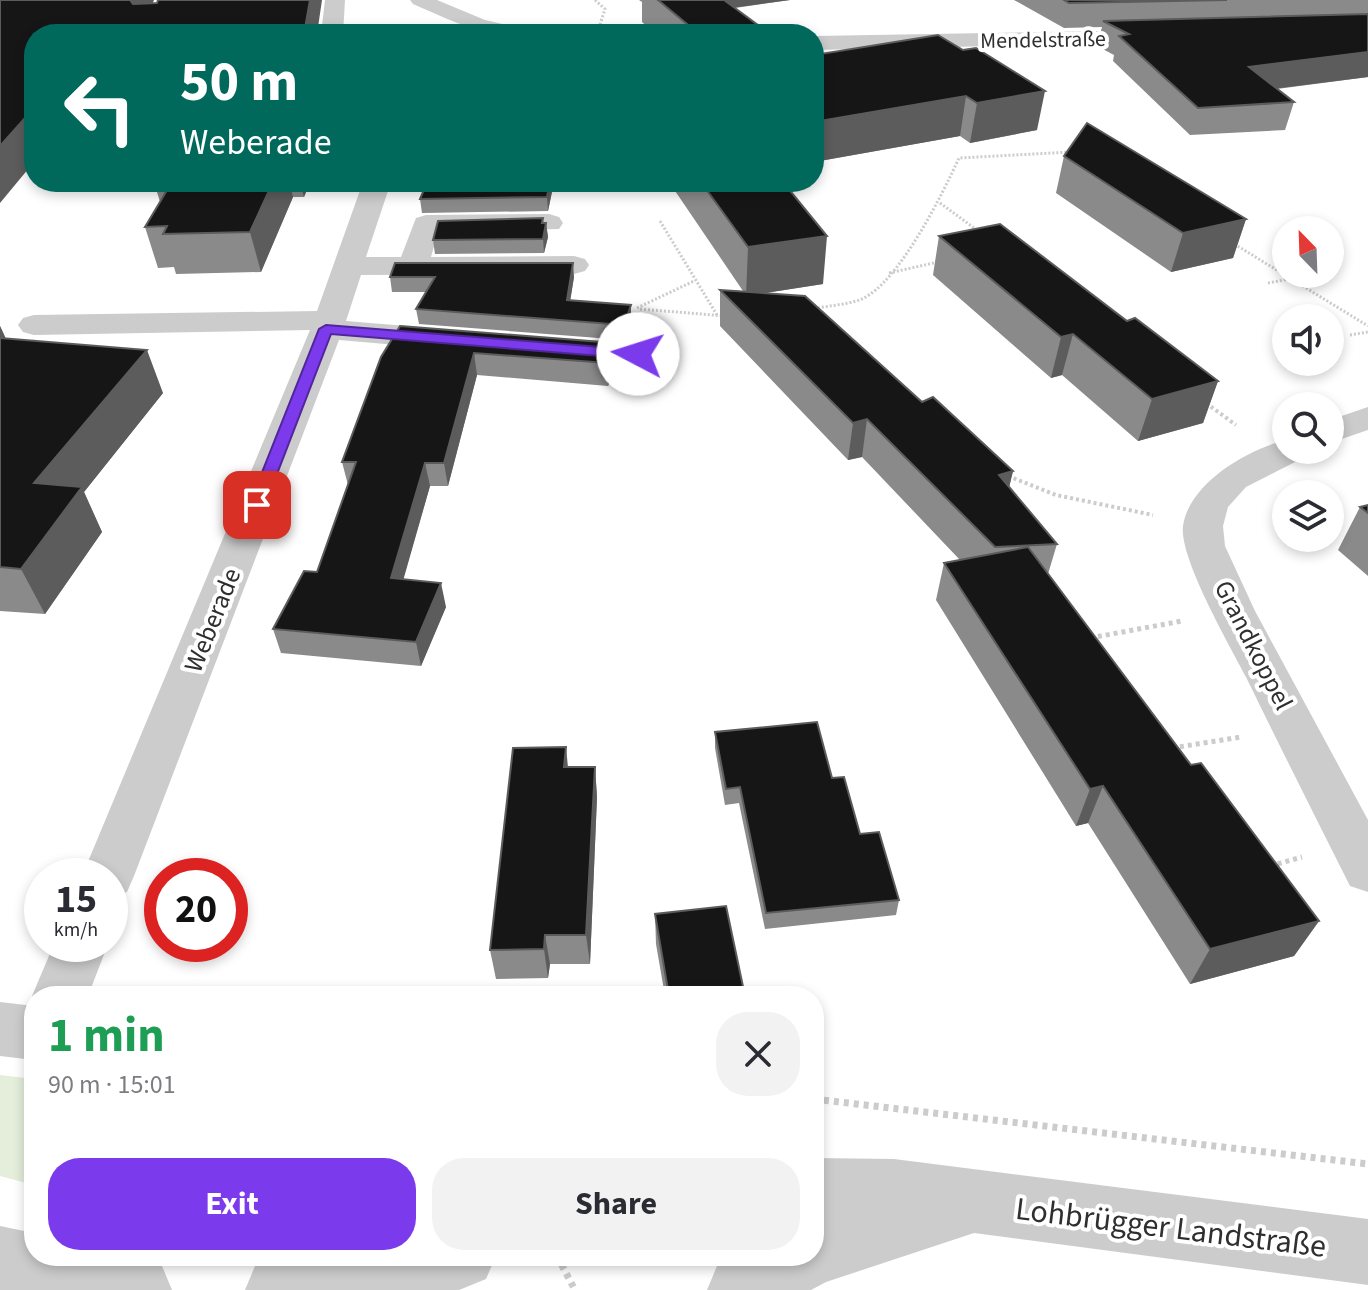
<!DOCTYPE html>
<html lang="en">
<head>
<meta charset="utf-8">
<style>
  :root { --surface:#fff; --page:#f2f2f3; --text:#2b2b33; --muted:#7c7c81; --accent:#7c3aed }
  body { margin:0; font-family:"Source Sans 3",sans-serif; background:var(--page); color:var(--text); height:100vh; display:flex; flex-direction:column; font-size:30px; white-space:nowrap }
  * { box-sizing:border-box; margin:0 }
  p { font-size:26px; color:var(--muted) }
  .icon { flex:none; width:44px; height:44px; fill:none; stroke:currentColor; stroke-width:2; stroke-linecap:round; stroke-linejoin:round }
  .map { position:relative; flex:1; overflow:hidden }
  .side { position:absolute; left:24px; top:986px; width:800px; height:280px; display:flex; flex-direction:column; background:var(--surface); border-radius:32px; box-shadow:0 4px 12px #0003 }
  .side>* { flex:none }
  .guide { position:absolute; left:24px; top:24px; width:800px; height:168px; border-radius:32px; box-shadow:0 4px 12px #0003; background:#00695c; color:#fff; overflow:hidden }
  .needle { width:52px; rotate:337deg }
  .fabs { position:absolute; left:1272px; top:216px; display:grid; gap:16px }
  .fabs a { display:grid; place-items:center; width:72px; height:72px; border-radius:50%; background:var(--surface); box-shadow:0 4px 12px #0003; font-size:40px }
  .speed { position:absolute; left:24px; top:858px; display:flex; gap:16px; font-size:40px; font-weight:700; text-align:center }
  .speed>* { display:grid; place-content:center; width:104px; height:104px; border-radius:50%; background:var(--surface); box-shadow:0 4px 12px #0003; line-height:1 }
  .speed small { font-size:20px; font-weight:400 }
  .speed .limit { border:12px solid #d22; background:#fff; color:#111 }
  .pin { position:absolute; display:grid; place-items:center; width:68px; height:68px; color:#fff; margin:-34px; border-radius:16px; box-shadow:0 4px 12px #0006 }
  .me { position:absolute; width:88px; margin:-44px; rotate:275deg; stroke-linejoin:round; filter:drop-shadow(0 0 6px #0008) }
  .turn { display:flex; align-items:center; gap:28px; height:168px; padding:0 24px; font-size:36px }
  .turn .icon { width:104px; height:104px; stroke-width:2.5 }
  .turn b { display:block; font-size:56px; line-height:68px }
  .round { display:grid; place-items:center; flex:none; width:84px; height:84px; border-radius:32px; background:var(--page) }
  .overview { display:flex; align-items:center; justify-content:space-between; height:136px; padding:0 24px }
  h1 { font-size:48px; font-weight:700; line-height:60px; color:#1e9e55 }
  .action { display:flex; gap:16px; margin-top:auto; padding:16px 24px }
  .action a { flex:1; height:92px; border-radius:32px; background:var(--accent); color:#fff; font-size:32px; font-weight:700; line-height:92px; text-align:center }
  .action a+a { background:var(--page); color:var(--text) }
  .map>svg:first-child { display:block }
</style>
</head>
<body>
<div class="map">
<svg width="1368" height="1290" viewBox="0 0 1368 1290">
  <rect width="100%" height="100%" fill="#fff"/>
  <path fill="#e4eedb" d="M0 1075 34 1079V1185L0 1176Z"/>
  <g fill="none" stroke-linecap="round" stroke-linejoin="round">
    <g stroke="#ccc" stroke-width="3" stroke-dasharray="2 2" stroke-linecap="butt">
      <path d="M595 0 605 9 597 34"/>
      <path d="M940 203 981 233"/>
      <path d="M660 221 717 315"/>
      <path d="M1231 242 1368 326"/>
      <path d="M889 273 938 262"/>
      <path d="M1268 283 1289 279"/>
      <path d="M637 308 694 281"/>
      <path d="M640 309 725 316"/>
      <path d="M814 309C830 305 847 305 862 299 899 282 942 195 959 158L1071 152"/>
      <path d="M1350 335 1368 332"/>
    </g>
    <g stroke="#ccc" stroke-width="4" stroke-dasharray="3 3" stroke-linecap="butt">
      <path d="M1206 403 1236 425"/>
      <path d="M1008 476 1056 495 1153 515"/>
    </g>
    <g stroke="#ccc" stroke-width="5" stroke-dasharray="4 4" stroke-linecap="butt">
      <path d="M1090 638 1182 621"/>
      <path d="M1172 748 1241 737"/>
      <path d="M1270 866 1302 857"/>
    </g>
    <g stroke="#ccc" stroke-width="7" stroke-dasharray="5 5" stroke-linecap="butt">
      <path d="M814 1099 1368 1164"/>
      <path d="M557 1256 575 1290"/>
    </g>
    <g fill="#ccc" fill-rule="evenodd">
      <path d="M325 0H345L343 34H321Z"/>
      <path d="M410 0H437L485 20 524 29 527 34C475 34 459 24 413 4Z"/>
      <path d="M1160 30 1168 32 1171 37 1168 42 814 50V36Z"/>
      <path d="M363 182H391L366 257H401L416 218 426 215 549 214 559 217 563 223 559 229 438 232 431 257 574 256 585 259 589 265 585 271 574 274 361 275 346 321 455 330 467 333 471 340 467 347 455 350 339 340 134 876 127 892 110 897V876H82L310 330 34 335 23 332 18 325 23 318 34 315 317 311Z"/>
      <path d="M556 338 638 344 650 347 655 354 650 361 638 364 544 355 539 348 544 341Z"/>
      <path d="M1368 407V430L1330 443V420Z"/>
      <path d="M1286 440V450H1308L1303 458 1246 487 1228 507 1223 526 1225 546 1255 611 1368 820V892L1350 886C1315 816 1280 747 1246 677 1230 646 1179 558 1183 526 1189 483 1248 449 1286 440Z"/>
      <path d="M54 944H108L88 996H34V1001L32 996Z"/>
      <path d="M0 1002 34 1006V1060L0 1056Z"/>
      <path d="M814 1158 894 1159 1368 1219V1285L974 1233 826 1282 811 1290H707L717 1266 737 1256H814Z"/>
      <path d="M0 1226 34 1233V1256H137L162 1266 172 1290H0Z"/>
      <path d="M279 1256H496L486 1279 459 1290H245L255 1266Z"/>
    </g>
  </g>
  <g fill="#8a8a8a">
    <path d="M639 0H790L735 8 770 34H656L642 22V2Z"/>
    <path d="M1014 0H1368V77L1277 89 1294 102 1285 130 1190 135 1113 61 1114 55 1097 46 1102 27 1064 28Z"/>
    <path d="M938 35 1037 130 970 143 960 136 814 162V55Z"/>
    <path d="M1064 156 1246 219 1233 258 1171 272 1056 193Z"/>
    <path d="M154 182H310L304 197H293L261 272 176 274 174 267 158 268 145 227 160 202Z"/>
    <path d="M482 182H554L548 211 422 213 420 199 484 185Z"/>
    <path d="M669 182H783L823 284 765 293 922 402 1013 471 1009 487 1057 544 1048 574 1191 765 1319 921 1294 956 1190 984 1088 823 1076 826 936 600 944 563 960 560 862 457 848 460 720 326V290L743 291Z"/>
    <path d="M543 218V223H546L548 237 544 253 435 254 433 240Z"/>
    <path d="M939 236 1127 321 1218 381 1203 423 1138 441 1062 375 1051 378 933 275Z"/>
    <path d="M390 277H574L570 300 631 305V319L624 340 419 324 416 309 426 292H392Z"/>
    <path d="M0 326 6 339 163 393 84 492 102 532 45 614 0 611Z"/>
    <path d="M614 343 615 365 608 386 477 375 448 486H430L403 579 446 607 421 666 281 653 273 629 317 572 348 485 342 462 381 357Z"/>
    <path d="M1368 505V576L1338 550 1360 507Z"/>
    <path d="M715 732 832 778 860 834 899 900 896 915 765 929 739 803 725 805 715 748Z"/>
    <path d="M568 767H595L597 797 590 964H550L548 978 496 979 490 950Z"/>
    <path d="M655 914 745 996H665L656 944Z"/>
  </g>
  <g fill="#5c5c5c">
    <path d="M130 0H154L140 33Z"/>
    <path d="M310 0H322L317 34H304Z"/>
    <path d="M695 0H790L695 13Z"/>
    <path d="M1368 52V77L1241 93 1249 67Z"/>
    <path d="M1045 91 1037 130 970 143 977 103Z"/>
    <path d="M966 96 960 136 814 162V122Z"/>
    <path d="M34 108V162L0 203V146Z"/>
    <path d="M273 182H289L293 197 261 272 250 232Z"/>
    <path d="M300 182H310L304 197Z"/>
    <path d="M550 182H554L548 211 547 197Z"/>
    <path d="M543 218 544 233 546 223 548 237 544 253 542 223Z"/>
    <path d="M1246 219 1233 258 1171 272 1183 233Z"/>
    <path d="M827 236 823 284 746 296 748 247Z"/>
    <path d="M573 263 574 277 568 315 567 300Z"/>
    <path d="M631 305V319L624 340V325Z"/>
    <path d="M0 326 6 339 0 366Z"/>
    <path d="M1073 334 1062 375 1051 378 1061 337Z"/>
    <path d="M614 343 615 365 608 386 607 363Z"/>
    <path d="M147 350 163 393 84 492 102 532 45 614 21 569 34 483Z"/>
    <path d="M474 353 477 375 448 486 444 463Z"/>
    <path d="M1218 381 1203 423 1138 441 1152 399Z"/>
    <path d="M867 419 862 457 848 460 853 423Z"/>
    <path d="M425 463 430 486 397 602 391 578Z"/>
    <path d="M1013 471 1004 509 999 475Z"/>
    <path d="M441 583 446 607 421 666 416 642Z"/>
    <path d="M566 747 569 778 564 767Z"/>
    <path d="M595 767 597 797 590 964 586 935Z"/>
    <path d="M1103 786 1088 823 1076 826 1090 789Z"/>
    <path d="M1319 921 1294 956 1190 984 1210 949Z"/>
    <path d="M545 935 550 964 548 978 544 949Z"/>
  </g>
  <g fill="#161616" stroke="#5c5c5c" stroke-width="2">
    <path d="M0 0H130L133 4 157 3 158 0H310L304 34H34V108L0 146Z"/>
    <path d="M658 0H724L770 34H699Z"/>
    <path d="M1064 0H1227L1069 3Z"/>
    <path d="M1368 14V52L1249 67 1294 102 1198 108 1119 36 1129 34 1103 21Z"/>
    <path d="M938 35 963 50 976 48 1045 91 977 103 966 96 814 122V55Z"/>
    <path d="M1087 123 1246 219 1183 233 1064 156Z"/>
    <path d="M172 182H273L250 232 163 234 167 226 145 227Z"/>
    <path d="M489 182H550L547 197 420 199 426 185H491Z"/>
    <path d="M701 182H783L827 236 748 247Z"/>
    <path d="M543 218 542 223H546L543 239 433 240 438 221Z"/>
    <path d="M1000 224 1127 321 1135 318 1218 381 1152 399 1073 334 1061 337 939 236Z"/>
    <path d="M395 263H573L567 300 631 305 624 325 416 309 435 277H390Z"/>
    <path d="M720 290 805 296 922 402 933 397 1013 471 999 475 1057 544 995 547 867 419 853 423Z"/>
    <path d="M400 326 614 343 607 363 474 353 444 463H425L391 578 441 583 416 642 273 629 304 571 317 572 356 462H342L381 357Z"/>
    <path d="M0 338 147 350 34 483 82 487 21 569 0 567Z"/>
    <path d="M1368 505V513L1360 507Z"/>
    <path d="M1028 547 1191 765 1201 763 1319 921 1210 949 1103 786 1090 789 944 563Z"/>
    <path d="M817 722 832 778 844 777 860 834 879 832 899 900 766 913 740 787 726 789 715 732Z"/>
    <path d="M566 747 564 767H595L586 935H545L544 949 490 950 513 748Z"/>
    <path d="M726 906 745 996H669L655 914Z"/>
  </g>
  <path fill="#7c3aed" stroke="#51269a" stroke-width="2" d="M326 325 638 350 645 354 638 359 331 334 265 505 263 508H251L249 505 319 329Z"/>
  <g text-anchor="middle" stroke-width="8" stroke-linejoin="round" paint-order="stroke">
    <g font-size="22" fill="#2f2f2f" stroke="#fff">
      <text transform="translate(1043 39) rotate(-1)" y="8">Mendelstraße</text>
    </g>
    <g font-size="26" fill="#2f2f2f" stroke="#fff">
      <text transform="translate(212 620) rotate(-68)" y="9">Weberade</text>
      <text transform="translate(1254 645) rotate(63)" y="9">Grandkoppel</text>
    </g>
    <g font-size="32" fill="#2f2f2f" stroke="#fff">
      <text transform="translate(1171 1227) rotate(7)" y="11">Lohbrügger Landstraße</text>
    </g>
  </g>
</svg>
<div class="fabs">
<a><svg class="needle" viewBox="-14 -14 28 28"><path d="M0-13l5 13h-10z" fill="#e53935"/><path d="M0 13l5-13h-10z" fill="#7c7c81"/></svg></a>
<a><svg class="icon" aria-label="sound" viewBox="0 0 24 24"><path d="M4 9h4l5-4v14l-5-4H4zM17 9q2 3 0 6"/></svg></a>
<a><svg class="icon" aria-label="search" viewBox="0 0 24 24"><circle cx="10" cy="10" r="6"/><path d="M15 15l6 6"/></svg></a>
<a><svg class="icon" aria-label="layers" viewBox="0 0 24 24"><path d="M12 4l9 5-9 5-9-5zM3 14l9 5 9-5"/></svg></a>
</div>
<div class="speed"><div>15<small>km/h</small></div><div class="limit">20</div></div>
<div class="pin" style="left:257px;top:505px;background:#d93025"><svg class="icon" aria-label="arrive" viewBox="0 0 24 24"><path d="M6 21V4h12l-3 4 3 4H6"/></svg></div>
<svg class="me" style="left:638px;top:354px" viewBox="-20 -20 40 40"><circle r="19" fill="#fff"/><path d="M0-13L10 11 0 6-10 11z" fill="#7c3aed"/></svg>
<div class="guide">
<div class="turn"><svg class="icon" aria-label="left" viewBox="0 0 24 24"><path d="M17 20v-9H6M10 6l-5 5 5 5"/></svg><div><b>50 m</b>Weberade</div></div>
</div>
<section class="side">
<div class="overview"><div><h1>1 min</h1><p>90 m · 15:01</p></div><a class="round"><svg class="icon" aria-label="close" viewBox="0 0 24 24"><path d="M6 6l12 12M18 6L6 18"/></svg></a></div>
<div class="action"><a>Exit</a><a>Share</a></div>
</section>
</div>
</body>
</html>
